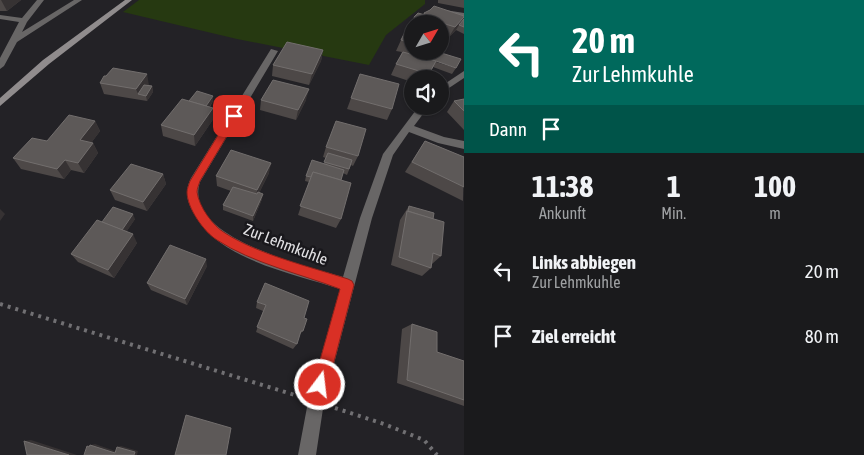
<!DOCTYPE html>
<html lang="de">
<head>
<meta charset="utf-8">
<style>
  :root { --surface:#1a1a1c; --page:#232325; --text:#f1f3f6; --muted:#9fa1a3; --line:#38383b }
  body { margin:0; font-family:"Asap Condensed",sans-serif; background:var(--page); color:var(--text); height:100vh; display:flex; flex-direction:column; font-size:19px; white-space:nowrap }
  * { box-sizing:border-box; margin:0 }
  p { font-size:16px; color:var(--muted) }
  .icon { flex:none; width:28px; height:28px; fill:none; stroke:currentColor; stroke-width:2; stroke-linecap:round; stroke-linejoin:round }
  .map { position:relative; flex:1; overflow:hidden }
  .drawer { display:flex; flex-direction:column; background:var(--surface); width:400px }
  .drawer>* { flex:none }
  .banner { background:#00695c; color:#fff; overflow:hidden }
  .needle { width:32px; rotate:51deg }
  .tools { position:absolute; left:404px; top:15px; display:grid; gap:10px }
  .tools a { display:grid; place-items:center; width:45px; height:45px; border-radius:50%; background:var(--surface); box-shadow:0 1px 4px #0004,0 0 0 1px var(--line); font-size:25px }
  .pin { position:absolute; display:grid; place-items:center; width:42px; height:42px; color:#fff; margin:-21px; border-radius:10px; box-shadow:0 2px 8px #0006 }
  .me { position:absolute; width:55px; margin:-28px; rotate:15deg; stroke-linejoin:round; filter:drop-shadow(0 0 4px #0008) }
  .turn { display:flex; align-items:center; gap:18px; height:105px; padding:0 25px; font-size:22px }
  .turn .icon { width:65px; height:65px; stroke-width:2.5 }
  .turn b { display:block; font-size:35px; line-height:42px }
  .then { display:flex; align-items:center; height:48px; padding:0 25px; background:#0003; gap:10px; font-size:19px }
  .eta { display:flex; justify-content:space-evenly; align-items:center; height:85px; text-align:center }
  .eta b { font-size:30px; font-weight:700; line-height:35px }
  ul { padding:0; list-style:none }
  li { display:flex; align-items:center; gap:15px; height:65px; padding:0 25px }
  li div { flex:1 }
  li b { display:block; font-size:19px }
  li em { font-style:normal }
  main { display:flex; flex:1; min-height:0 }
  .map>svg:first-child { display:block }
</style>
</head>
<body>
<main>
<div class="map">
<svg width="464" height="455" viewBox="0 0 464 455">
  <rect width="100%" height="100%" fill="#232226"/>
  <path fill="#263911" d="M139 0H425V4L386 35 369 65 237 39 123 12Z"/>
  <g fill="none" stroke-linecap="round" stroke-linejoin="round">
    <g stroke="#717073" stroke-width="4" stroke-dasharray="3 5" stroke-linecap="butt">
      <path d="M0 304 298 396"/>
      <path d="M335 408 384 424 424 440 437 455"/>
    </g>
    <g fill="#686666" fill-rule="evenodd">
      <path d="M37 0H44L27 22 22 32 74 0H82L17 42 4 66 0 69V58L19 22 0 19V15L22 18Z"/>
      <path d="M445 10 464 13V17L445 14Z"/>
      <path d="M271 49 278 51 200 182C182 238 307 266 343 277L360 218 383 154 419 106H429L414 126 444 137 464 141V149L438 143 409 132 393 155 372 218 324 402 316 455H298L308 402 340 289C292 273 216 260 192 210 186 199 185 190 191 178Z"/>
      <path d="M464 71V78L440 94V87Z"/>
    </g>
    <path fill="#908c8d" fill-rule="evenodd" d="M125 0H132L49 64 0 106V98L43 60Z"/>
  </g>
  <g fill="#4d4847">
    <path d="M0 0H21L7 11H0Z"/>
    <path d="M438 0H464V8L438 3Z"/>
    <path d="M424 13 464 16V18L462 21 464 19V34L456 30 449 37 440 34V24H412V51H430L426 59 456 68 452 74 433 67 427 79H412V82L391 75 396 64 402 52 396 51 401 40 409 29V28L414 17 423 14Z"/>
    <path d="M323 50 321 61 309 85 272 76 273 65Z"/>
    <path d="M360 74 392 109 387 120 347 109Z"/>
    <path d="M100 83 149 85 152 86 153 92 147 101 104 94Z"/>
    <path d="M464 99V130L447 112 454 101Z"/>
    <path d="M261 100H306L296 120 260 110Z"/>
    <path d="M189 101H213L210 107 213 108 214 118 195 146 163 136 161 125Z"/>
    <path d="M95 121 100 131 91 143H93L98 153 84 173 71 170 64 179 21 169 13 158 47 141Z"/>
    <path d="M425 141 464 157 463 201 405 172Z"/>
    <path d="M326 147 358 156 353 166 351 165 347 175 343 173 341 180V219L336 228 298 215 309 182 305 181 306 176 324 164 326 158 323 157Z"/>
    <path d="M269 173 259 193 262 199 253 221 223 210V205L231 191 217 186 216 176Z"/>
    <path d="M163 174 166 184 147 211 115 200 110 190Z"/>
    <path d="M409 206 433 219 441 256 432 264 431 268 422 276 391 265 400 220Z"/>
    <path d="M135 219 126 232 137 243 114 278 78 262 71 254 102 222Z"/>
    <path d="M207 266 187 305 151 290 147 283Z"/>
    <path d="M257 302 304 318 303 331 299 335 297 344 293 349 256 332 263 311 256 308Z"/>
    <path d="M412 324 437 352 464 361V406L397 383 402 329Z"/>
  </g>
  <g fill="#363233">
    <path d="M1 0H21L7 11Z"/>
    <path d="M464 17 460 26 459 25 456 30 449 37 455 27Z"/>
    <path d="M323 50 321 61 309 85 312 74Z"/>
    <path d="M147 74 149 85 142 95 138 94 136 89Z"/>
    <path d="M152 86 153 92 147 101 146 96Z"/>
    <path d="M309 89 306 100 296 120 298 110Z"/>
    <path d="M213 96V101L206 112 205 106Z"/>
    <path d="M213 108 214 118 195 146 194 135Z"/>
    <path d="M95 121 100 131 86 150 80 140Z"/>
    <path d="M93 143 98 153 84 173 78 163Z"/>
    <path d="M65 160 71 170 64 179 57 169Z"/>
    <path d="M271 163 269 173 256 199 257 190Z"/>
    <path d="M163 174 166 184 147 211 143 202Z"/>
    <path d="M263 194 262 199 253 221V216Z"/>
    <path d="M0 209 5 214 0 221Z"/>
    <path d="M133 214 135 219 123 237 120 232Z"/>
    <path d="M133 234 137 243 114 278 108 270Z"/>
    <path d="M206 259 207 266 187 305 185 299Z"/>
    <path d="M31 440 77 455H69L24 441Z"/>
    <path d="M95 444 118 452 115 453 87 446Z"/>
    <path d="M121 446 138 451 137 455H134L117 447Z"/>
  </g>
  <g fill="#5d5958" stroke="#726e6d">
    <path d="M434 6 464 16V17L455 27 429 19 427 22 415 19 414 17 418 13 425 15 424 13 430 10Z"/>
    <path d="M464 19V27L459 25Z"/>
    <path d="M407 28 412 29V43L401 40Z"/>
    <path d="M287 42 323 50 312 74 273 65Z"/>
    <path d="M403 52 436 61 429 74 396 64Z"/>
    <path d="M438 52 461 59 456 68 433 60Z"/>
    <path d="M113 68 147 74 136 89 100 83 104 76H106Z"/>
    <path d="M360 74 399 84 392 109 351 98Z"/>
    <path d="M273 80 309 89 298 110 261 100Z"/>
    <path d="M144 85 152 86 146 96 138 94Z"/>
    <path d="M197 91 213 96 206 106 189 101Z"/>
    <path d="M182 99 213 108 194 135 161 125Z"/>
    <path d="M464 99V111L454 101Z"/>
    <path d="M69 115 95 121 80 140 93 143 78 163 65 160 57 169 13 158 32 138 47 141Z"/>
    <path d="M336 121 366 129 358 156 326 147Z"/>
    <path d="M425 141 464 157V187L412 162Z"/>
    <path d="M231 150 271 163 257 190 216 176Z"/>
    <path d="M328 153 352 160 349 169 324 162Z"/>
    <path d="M312 160 344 170 341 180 313 172 311 177 306 176Z"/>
    <path d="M131 164 163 174 143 202 110 190Z"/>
    <path d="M313 172 351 183 341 219 300 206Z"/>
    <path d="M233 187 257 194 258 192 263 194 253 216 223 205Z"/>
    <path d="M409 206 434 213 433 219 408 211Z"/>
    <path d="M113 207 133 214 122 230 102 222Z"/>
    <path d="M407 211 444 222 441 256 433 253 431 268 399 257Z"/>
    <path d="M97 220 133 234 108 270 71 254Z"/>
    <path d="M170 245 206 259 185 299 147 283Z"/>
    <path d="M265 283 309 301 304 318 307 319 303 331H301L297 344 257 327 266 305 257 302Z"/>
    <path d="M412 324 437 332V352L464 361V400L407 380Z"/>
    <path d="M186 415 231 428 226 455H175Z"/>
    <path d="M24 441 69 455H27Z"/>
    <path d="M90 445 115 453 117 447 135 452 134 455H84L87 446 89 447Z"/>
  </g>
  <path fill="#d93025" stroke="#8d1f18" d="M234 113 239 116 200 181C199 184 197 189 197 192 199 207 213 226 225 233 257 254 311 267 348 279L352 281 354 285 328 385 326 390 320 393 315 390 313 385 340 289C301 274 252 263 217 240 204 232 187 208 187 192 187 189 189 184 190 181L231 114Z"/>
  <g text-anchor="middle" stroke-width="5" stroke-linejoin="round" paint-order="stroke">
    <g font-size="16" fill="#e1e0e3" stroke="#19181c">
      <text transform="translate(286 244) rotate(21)" y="6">Zur Lehmkuhle</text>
    </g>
  </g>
</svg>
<div class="tools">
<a><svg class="needle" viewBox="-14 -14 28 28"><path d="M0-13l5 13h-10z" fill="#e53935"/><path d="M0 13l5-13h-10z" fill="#9fa1a3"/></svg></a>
<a><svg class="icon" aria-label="sound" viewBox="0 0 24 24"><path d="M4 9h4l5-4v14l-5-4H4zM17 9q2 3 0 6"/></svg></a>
</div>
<div class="pin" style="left:234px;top:116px;background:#d93025"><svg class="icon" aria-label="arrive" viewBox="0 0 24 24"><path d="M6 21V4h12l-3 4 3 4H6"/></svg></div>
<svg class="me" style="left:320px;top:385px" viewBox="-20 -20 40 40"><circle r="17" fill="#d93025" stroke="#fff" stroke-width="3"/><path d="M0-11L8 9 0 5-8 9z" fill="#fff"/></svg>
</div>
<section class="drawer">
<div class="banner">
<div class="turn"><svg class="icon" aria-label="left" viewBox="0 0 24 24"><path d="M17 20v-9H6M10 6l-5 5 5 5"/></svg><div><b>20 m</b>Zur Lehmkuhle</div></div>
<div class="then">Dann<svg class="icon" aria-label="arrive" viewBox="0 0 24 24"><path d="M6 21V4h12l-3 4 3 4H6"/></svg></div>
</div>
<div class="eta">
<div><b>11:38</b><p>Ankunft</p></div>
<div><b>1</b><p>Min.</p></div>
<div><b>100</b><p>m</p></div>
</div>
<ul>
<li><svg class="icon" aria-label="left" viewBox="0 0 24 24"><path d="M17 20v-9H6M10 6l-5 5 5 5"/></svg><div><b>Links abbiegen</b><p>Zur Lehmkuhle</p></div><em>20 m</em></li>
<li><svg class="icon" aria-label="arrive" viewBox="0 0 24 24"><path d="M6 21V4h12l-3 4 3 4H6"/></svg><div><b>Ziel erreicht</b></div><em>80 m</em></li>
</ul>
</section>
</main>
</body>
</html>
